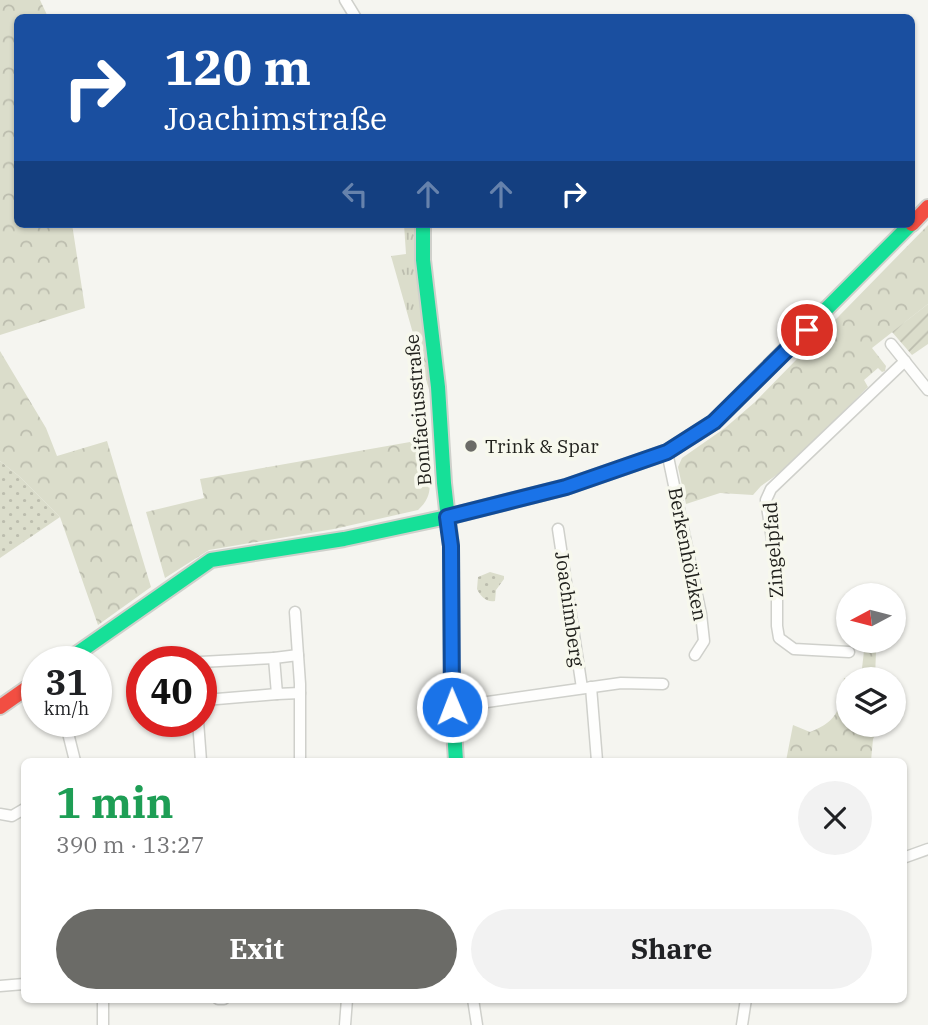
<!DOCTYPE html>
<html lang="en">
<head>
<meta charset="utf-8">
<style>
  :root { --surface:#fff; --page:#f2f2f2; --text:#202124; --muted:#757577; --accent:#6b6b67 }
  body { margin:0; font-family:"IBM Plex Serif",serif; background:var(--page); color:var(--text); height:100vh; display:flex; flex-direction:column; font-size:26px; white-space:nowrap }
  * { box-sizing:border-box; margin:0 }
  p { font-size:23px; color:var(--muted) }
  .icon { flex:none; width:38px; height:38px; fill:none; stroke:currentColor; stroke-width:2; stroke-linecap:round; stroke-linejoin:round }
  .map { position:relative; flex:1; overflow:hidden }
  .drawer { position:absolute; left:21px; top:758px; width:886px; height:245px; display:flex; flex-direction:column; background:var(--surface); border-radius:10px; box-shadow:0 2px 5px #0004 }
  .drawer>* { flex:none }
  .hud { position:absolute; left:14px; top:14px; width:901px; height:214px; border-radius:10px; box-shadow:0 2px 5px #0004; background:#1a4fa0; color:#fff; overflow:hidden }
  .needle { width:46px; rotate:263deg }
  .fabs { position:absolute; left:836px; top:583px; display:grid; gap:14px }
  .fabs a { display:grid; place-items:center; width:70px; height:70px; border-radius:50%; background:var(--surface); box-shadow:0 2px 5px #0004; font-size:35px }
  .speed { position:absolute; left:21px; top:646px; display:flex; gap:14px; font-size:35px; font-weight:700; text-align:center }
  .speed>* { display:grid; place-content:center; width:91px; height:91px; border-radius:50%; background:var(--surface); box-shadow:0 2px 5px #0004; line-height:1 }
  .speed small { font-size:18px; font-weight:400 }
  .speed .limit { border:10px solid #d22; background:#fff; color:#111 }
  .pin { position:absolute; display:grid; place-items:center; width:60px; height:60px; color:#fff; margin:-30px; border:4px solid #fff; border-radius:50%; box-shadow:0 2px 7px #0007 }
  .me { position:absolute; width:77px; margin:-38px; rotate:359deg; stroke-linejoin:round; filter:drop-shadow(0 0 5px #0008) }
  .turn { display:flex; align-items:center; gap:24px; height:147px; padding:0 35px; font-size:32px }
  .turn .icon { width:91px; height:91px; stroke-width:2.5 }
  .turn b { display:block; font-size:49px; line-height:60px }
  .lanes { display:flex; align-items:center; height:66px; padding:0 35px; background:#0003; justify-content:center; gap:35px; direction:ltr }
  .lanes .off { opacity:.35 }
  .round { display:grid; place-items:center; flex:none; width:74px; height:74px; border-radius:37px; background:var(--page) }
  .summary { display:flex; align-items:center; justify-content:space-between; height:119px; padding:0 35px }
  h1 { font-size:42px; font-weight:800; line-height:52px; color:#1e9e55 }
  .action { display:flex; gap:14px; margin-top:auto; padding:14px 35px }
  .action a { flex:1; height:80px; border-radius:42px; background:var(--accent); color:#fff; font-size:28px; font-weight:800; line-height:80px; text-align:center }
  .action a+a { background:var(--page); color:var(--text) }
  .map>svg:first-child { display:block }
</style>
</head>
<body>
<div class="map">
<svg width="928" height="1025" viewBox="0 0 928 1025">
  <defs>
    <pattern id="grass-tufts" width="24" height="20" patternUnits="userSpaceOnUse" patternTransform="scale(1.75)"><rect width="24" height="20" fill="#dbddcb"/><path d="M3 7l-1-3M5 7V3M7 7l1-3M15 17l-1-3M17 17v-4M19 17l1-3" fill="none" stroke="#bcbdae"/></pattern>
    <pattern id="forest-crowns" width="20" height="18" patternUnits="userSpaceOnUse" patternTransform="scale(1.75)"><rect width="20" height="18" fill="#dbddcb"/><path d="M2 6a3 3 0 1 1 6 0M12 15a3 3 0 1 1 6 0" fill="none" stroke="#bcbdae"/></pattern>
    <pattern id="park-dots" width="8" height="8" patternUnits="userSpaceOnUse" patternTransform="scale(1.75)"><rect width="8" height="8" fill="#dbddcb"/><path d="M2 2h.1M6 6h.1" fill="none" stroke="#bcbdae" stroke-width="1.8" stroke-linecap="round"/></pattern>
    <pattern id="garden-furrows" width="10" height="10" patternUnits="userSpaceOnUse" patternTransform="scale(1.75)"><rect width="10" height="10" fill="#dbddcb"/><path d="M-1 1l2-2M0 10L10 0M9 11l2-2" fill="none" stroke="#bcbdae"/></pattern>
  </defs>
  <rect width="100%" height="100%" fill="#f5f5f0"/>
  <path fill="url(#grass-tufts)" d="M404 224H420L437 418 391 256 406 254Z"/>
  <g fill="url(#forest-crowns)">
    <path d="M0 0H40L48 17 18 18V224H72L85 308 0 335Z"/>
    <path d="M928 225V304L872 348 886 366 885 371 882 372 878 368 864 380 868 387 788 467 761 486 753 495 720 493 686 504 678 467 682 458 725 428 755 402Z"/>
    <path d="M0 351 46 428 57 456 107 441 151 587 98 625 60 517 20 477 0 461Z"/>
    <path d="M427 439 428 468 424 470 426 477H429C431 491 429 500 418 510L334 529 209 550 165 578 146 512 204 498 200 479Z"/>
    <path d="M864 651H876L875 679H849V724L881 725 873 739 871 761H786L793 725 810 732C840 720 840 708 844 678L861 677Z"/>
  </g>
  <g fill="url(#park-dots)">
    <path d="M0 461 20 477 60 517 0 558Z"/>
    <path d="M490 572 504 576V579L496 590 495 601C487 603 480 596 477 589L478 577Z"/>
  </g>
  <path fill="url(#garden-furrows)" d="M928 304V344L912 355 892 332Z"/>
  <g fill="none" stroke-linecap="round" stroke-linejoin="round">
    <g stroke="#cfd0cb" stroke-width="13">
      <g id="street">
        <path d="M345 0 356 18"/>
        <path d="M891 344 928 390"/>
        <path d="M667 452 701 614 704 641 695 655"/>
        <path d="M558 529 582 688"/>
        <path d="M295 612 300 684V761"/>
        <path d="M849 652 794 649 779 638 777 626V572L766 500 771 489 905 361"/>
        <path d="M298 655 274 658 277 694 300 693"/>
        <path d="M201 662 274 658"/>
        <path d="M591 687 597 761"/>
        <path d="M201 703 205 700 277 694"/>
        <path d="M452 707 621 683 663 684"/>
        <path d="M65 721 75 761"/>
        <path d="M198 721 201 761"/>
        <path d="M0 814 12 816 24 809"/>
        <path d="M903 858 928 849"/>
        <path d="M0 986 24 984"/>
        <path d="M218 999H224"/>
        <path d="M473 999 477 1025"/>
        <path d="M103 1025V999"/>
        <path d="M345 1025 347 999"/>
        <path d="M742 1025 746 999"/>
      </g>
    </g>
    <g stroke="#cfd0cb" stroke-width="18">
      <g id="fast">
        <path d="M423 224V260L438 387 444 483 451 546 452 699 456 761"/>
        <path d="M65 662 211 560 344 539 447 517 566 487 667 452 714 422 911 224"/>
      </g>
    </g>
    <g stroke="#cfd0cb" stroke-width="18">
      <g id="jam">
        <path d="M912 224 928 207"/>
        <path d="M0 707 37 681"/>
      </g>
    </g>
    <use href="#street" stroke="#fefefd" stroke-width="10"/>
    <use href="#fast" stroke="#16e098" stroke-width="14"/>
    <use href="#jam" stroke="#f24e42" stroke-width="14"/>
  </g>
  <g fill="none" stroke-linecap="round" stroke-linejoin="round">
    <g stroke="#114b97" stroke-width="18">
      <path id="route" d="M452 707 451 546 447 517 566 487 667 452 714 422 807 330"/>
    </g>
    <use href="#route" stroke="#1a73e8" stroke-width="12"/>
  </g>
  <circle fill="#6b6b67" stroke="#f7f8ed" stroke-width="2.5" cx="471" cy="446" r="7"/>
  <g text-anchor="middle" stroke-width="7" stroke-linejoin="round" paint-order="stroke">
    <g font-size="19" fill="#21211d" stroke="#f7f8ed">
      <text transform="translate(418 410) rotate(-95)" y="7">Bonifaciusstraße</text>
      <text transform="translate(773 550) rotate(-94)" y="7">Zingelpfad</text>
      <text transform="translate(688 554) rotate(79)" y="7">Berkenhölzken</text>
      <text transform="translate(570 609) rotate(82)" y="7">Joachimberg</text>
    </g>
    <g font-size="19" fill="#21211d" stroke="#f7f8ed" text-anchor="start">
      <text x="485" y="453">Trink &amp; Spar</text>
    </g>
  </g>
</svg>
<div class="fabs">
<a><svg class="needle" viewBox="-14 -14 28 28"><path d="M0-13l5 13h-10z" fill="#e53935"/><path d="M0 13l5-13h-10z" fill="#757577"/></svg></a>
<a><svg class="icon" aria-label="layers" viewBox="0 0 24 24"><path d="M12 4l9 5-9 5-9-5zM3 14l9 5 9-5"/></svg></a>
</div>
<div class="speed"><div>31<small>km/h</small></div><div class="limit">40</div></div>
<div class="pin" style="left:807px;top:330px;background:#d93025"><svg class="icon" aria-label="arrive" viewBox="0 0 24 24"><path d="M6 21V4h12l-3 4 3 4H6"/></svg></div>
<svg class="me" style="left:452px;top:707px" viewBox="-20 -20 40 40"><circle r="17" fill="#1a73e8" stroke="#fff" stroke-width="3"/><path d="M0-11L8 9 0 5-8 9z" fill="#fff"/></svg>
<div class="hud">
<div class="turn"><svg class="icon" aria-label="right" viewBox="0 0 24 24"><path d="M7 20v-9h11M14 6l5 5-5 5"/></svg><div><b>120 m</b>Joachimstraße</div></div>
<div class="lanes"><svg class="icon off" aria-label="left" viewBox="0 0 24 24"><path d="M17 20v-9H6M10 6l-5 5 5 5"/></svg><svg class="icon off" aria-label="ahead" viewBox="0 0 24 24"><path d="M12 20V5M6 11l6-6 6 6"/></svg><svg class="icon off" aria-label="ahead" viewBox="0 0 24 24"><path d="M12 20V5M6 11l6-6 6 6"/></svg><svg class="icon" aria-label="right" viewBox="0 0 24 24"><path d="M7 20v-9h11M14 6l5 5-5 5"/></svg></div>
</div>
<section class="drawer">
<div class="summary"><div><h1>1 min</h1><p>390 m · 13:27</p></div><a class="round"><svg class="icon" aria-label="close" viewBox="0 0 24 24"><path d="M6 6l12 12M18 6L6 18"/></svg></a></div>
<div class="action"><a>Exit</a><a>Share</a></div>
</section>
</div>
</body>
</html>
